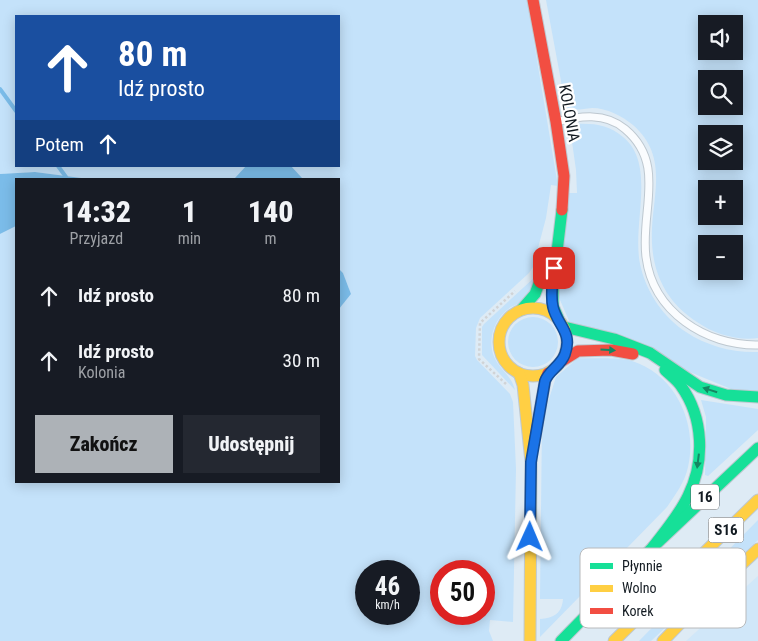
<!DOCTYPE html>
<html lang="pl">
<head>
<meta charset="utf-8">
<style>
  :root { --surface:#171b24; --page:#242831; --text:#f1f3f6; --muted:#9ea1a6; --accent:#adb2b7 }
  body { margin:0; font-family:"Roboto Condensed",sans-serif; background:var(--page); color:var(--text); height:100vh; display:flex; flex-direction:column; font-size:19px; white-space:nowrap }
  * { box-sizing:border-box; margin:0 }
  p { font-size:16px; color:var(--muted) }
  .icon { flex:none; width:28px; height:28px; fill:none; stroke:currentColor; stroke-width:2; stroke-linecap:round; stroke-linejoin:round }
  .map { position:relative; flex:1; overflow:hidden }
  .sheet { position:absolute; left:15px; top:178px; width:325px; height:305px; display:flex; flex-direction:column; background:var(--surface); border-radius:0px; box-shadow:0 2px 12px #0003 }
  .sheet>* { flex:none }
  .top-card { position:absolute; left:15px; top:15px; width:325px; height:152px; border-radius:0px; box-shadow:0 2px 12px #0003; background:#1a4fa0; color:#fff; overflow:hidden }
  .controls { position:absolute; left:698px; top:15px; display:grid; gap:10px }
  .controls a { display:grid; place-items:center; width:45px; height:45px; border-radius:0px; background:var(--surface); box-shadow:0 2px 12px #0003; font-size:25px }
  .speed { position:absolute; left:355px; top:560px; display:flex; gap:10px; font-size:25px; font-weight:700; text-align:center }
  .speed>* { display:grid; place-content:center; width:65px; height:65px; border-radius:50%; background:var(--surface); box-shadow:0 2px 12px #0003; line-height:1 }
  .speed small { font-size:12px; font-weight:400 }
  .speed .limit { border:8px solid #d22; background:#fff; color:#111 }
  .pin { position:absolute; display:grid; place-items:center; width:42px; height:42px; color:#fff; margin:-21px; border-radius:10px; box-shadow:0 2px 8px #0006 }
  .me { position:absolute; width:55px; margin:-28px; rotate:1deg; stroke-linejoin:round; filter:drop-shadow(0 0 4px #0008) }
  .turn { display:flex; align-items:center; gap:18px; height:105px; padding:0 20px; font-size:22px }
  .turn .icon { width:65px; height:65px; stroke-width:2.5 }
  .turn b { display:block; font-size:35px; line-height:42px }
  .then { display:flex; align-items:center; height:48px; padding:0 20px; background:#0003; gap:10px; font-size:19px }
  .eta { display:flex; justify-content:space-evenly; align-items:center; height:85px; text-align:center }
  .eta b { font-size:30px; font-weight:800; line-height:35px }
  .cta { display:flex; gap:10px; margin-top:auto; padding:10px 20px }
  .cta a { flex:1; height:58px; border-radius:0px; background:var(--accent); color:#111; font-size:20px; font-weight:800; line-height:58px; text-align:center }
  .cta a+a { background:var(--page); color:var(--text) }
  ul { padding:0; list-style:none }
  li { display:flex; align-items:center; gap:15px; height:65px; padding:0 20px }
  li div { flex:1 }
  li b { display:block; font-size:19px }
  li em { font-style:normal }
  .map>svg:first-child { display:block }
</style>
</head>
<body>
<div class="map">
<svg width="758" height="641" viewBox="0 0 758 641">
  <rect width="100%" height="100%" fill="#deebf5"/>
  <path fill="#d0e7f9" d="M758 576V641H686Z"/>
  <g fill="#c4e2fa" fill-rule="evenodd">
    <path d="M0 0H527L558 186 551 185 546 218 533 267 529 273 480 318 476 328 475 356 477 360 510 394 513 402 516 469 513 622 490 620 489 631 493 641H0V234L16 226V481H339V309L351 294 343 273 339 269V179H303L291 166H339V16H16V166H246L234 179H89L35 172 0 174ZM366 571H409V614H366ZM441 571H484V614H441Z"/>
    <path d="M546 0H758V338C738 341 714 334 697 322 663 300 650 268 652 228 654 190 667 155 633 125 622 116 607 108 592 108 582 109 576 111 566 108ZM706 24H734V51H706ZM706 79H734V106H706ZM706 134H734V161H706ZM706 189H734V216H706ZM706 244H734V271H706Z"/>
    <path d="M576 124C594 123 609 125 623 137 658 165 630 228 641 268 647 293 664 318 686 332 707 346 733 353 758 352V391H736L570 323 557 293 569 193H577L576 170 570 128Z"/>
    <path d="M536 276C533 283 530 294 524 300 521 303 515 305 511 307 495 317 488 337 493 354 498 369 511 374 515 390L482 355V327L484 324Z"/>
    <circle cx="533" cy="342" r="25"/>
    <path d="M578 358C593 359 619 357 632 361 676 375 698 424 688 467 685 482 675 495 667 507L540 637V619C554 618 562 613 563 599H540L542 421 556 377Z"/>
    <path d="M701 400 758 409V430L708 476 705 475 706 417Z"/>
    <path d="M758 520V540L651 641H639Z"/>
  </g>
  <g fill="#7bbce9">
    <path d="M246 166H291L303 179H234Z"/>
    <path d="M35 172 89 179H16V226L0 234V174Z"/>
    <path d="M339 269 343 273 351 294 339 309Z"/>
  </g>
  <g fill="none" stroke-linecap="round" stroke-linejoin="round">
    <g stroke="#7bbce9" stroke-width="4">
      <path d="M0 89 16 111"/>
      <path d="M58 166 66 177"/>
    </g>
    <g stroke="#bec8d0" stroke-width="9">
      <path id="lane" d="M556 122C580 116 605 112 625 129 667 164 640 211 646 257 653 312 706 346 758 345"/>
    </g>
    <g stroke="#bec8d0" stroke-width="13">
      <g id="fast">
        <path d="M521 310 535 294 549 257"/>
        <path d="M559 320 553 306V285L562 210"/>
        <path d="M564 327 614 339 650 353 700 387 726 395 758 397"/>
        <path d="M653 547C665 531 679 515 688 496 705 462 704 418 681 386 677 380 670 375 665 370"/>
        <path d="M561 641 653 547 758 448"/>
      </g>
    </g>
    <g stroke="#bec8d0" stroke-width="13">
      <g id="slow">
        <circle cx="533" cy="342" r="34"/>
        <path d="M519 373 523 385 531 462 530 641"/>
        <path d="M614 641 758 500"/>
        <path d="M663 641 696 607 758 549"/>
      </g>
    </g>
    <g stroke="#bec8d0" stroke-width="13">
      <g id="jam">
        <path d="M533 0 556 122 564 176 562 210"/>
        <path d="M562 361 578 351 611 350 633 354"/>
        <path d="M535 438 545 381 548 373"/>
      </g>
    </g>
    <path stroke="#d0d3d6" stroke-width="2.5" stroke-dasharray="2.5 2.5" stroke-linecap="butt" d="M506 384 479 359 480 323 515 291"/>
    <use href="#lane" stroke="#fafcfe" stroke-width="7"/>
    <use href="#fast" stroke="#16e098" stroke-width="11"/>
    <use href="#slow" stroke="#ffcf43" stroke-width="11"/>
    <use href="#jam" stroke="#f24e42" stroke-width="11"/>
  </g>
  <defs><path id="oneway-solid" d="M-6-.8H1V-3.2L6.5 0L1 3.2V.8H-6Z" transform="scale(1.25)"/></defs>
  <g fill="#148762">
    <use href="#oneway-solid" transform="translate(608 350) rotate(4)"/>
    <use href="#oneway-solid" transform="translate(710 390) rotate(-163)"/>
    <use href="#oneway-solid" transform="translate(698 461) rotate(97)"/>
  </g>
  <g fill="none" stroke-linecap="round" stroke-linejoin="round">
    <g stroke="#114b97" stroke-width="12">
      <path id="route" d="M530 537 531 462 545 381C549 370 561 366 565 354 573 332 557 325 553 307 550 295 553 279 554 268"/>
    </g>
    <use href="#route" stroke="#1a73e8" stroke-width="9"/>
  </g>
  <g text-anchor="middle" stroke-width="4.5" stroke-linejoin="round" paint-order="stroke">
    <g fill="#fff" stroke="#595f64" stroke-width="1">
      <rect x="691" y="484.5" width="28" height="25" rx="4"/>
      <rect x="708.5" y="517.5" width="35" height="25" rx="4"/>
    </g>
    <g font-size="15" font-weight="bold" fill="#121a21">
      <text x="705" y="502">16</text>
      <text x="726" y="535">S16</text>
    </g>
    <g font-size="16" fill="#121a21" stroke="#fff">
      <text transform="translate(570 113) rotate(80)" y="6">KOLONIA</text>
    </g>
  </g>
  <rect x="580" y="548" width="166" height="80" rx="8" fill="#fff" stroke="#b8babc" stroke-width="1"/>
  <rect x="590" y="563" width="23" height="6" fill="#16e098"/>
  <rect x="590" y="585" width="23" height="7" fill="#ffcf43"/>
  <rect x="590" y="608" width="23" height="6" fill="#f24e42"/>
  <g font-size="14" fill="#121a21">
    <text x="622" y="571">Płynnie</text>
    <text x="622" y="593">Wolno</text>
    <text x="622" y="616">Korek</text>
  </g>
</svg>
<div class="controls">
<a><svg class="icon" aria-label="sound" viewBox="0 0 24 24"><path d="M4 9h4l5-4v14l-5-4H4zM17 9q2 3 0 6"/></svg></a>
<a><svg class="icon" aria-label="search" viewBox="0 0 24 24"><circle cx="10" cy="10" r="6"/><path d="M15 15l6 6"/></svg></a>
<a><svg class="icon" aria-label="layers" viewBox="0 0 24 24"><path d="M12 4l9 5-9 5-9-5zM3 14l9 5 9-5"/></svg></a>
<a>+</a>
<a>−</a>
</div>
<div class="speed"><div>46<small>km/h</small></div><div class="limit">50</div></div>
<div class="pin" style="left:554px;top:268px;background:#d93025"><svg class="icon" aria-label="arrive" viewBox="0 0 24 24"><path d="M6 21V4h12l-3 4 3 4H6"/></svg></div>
<svg class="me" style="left:530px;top:537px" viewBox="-20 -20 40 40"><path d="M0-17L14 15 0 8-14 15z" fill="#1a73e8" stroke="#fff" stroke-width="4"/></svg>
<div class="top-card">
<div class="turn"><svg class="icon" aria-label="ahead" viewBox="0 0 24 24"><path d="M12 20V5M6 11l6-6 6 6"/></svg><div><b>80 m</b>Idź prosto</div></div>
<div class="then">Potem<svg class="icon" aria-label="ahead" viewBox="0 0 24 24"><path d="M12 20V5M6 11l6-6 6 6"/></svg></div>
</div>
<section class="sheet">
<div class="eta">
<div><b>14:32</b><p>Przyjazd</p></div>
<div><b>1</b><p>min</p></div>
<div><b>140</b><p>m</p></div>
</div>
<ul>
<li><svg class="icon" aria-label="ahead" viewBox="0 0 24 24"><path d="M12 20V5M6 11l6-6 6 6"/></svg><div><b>Idź prosto</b></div><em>80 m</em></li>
<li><svg class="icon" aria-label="ahead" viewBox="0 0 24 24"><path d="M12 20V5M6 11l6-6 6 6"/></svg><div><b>Idź prosto</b><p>Kolonia</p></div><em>30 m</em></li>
</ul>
<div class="cta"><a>Zakończ</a><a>Udostępnij</a></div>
</section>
</div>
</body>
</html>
